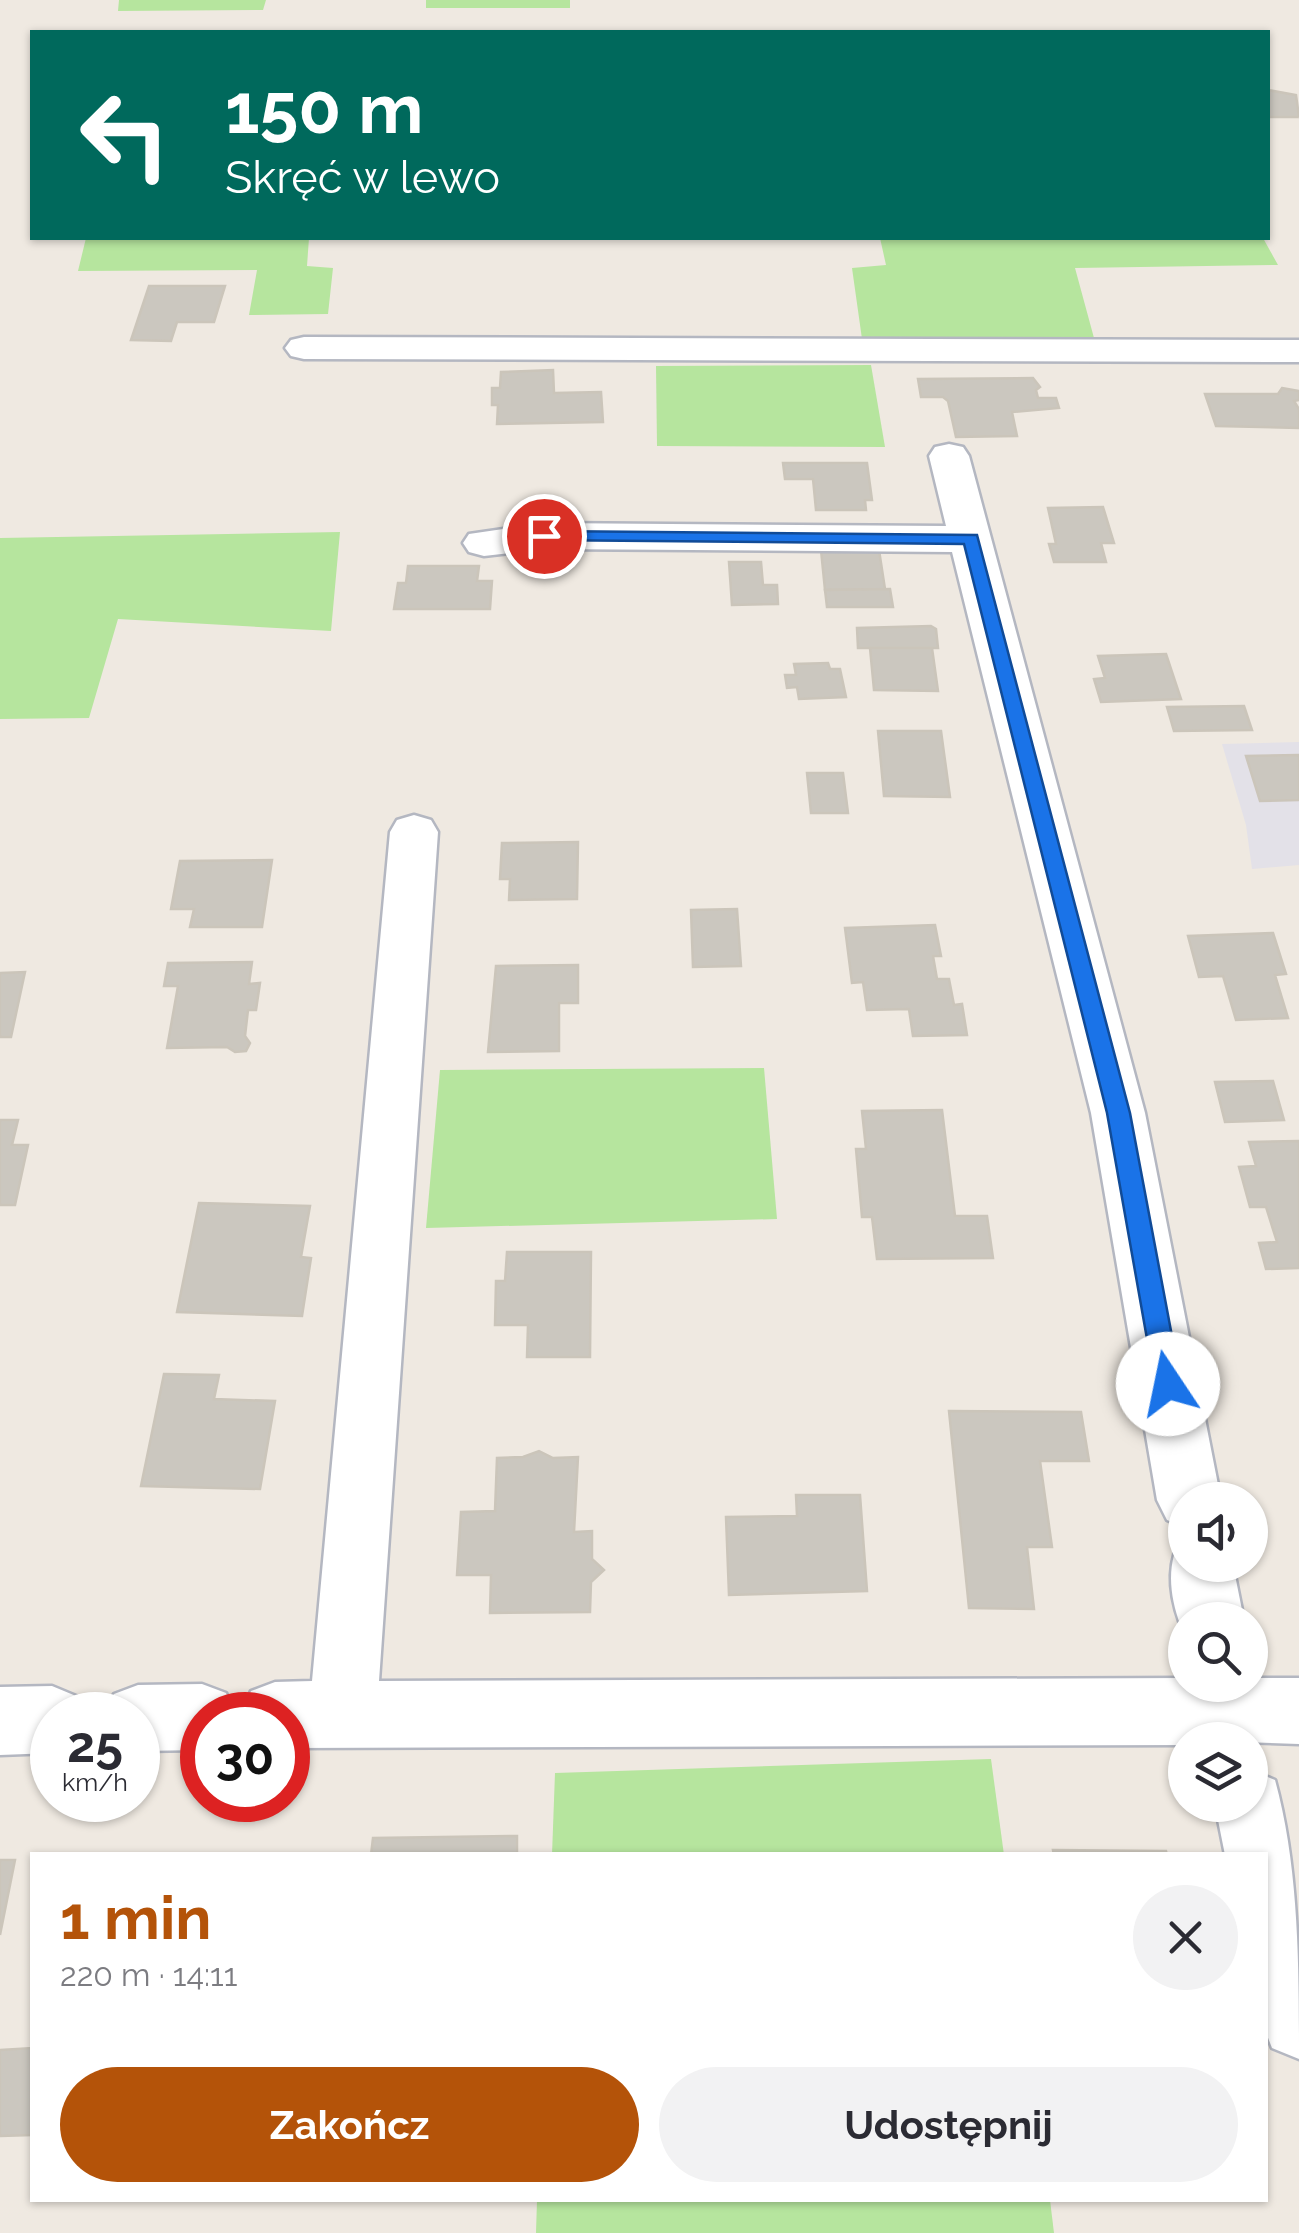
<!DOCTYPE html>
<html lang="pl">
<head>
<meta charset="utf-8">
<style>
  :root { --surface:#fff; --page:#f2f2f3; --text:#2b2b33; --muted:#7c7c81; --accent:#b45309 }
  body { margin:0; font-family:Raleway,sans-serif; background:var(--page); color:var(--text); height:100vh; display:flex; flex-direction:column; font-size:38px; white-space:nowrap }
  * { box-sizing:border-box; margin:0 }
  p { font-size:32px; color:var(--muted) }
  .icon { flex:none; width:55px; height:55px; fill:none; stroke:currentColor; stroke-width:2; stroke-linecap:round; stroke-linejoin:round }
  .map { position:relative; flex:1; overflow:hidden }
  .side { position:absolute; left:30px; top:1852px; width:1238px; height:350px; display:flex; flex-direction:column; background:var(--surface); border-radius:0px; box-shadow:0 2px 8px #0004 }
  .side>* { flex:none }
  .guide { position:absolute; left:30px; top:30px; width:1240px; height:210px; border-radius:0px; box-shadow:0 2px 8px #0004; background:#00695c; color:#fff; overflow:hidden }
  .buttons { position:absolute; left:1168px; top:1482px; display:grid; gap:20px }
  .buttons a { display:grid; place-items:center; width:100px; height:100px; border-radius:50%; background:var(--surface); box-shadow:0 2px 8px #0004; font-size:50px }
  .speed { position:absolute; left:30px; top:1692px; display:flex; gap:20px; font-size:50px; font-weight:700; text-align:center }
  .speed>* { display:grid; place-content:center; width:130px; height:130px; border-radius:50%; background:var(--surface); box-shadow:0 2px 8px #0004; line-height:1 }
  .speed small { font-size:25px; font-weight:400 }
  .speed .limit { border:15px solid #d22; background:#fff; color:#111 }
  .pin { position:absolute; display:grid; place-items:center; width:85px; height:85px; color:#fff; margin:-42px; border:5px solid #fff; border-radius:50%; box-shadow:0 2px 10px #0007 }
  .me { position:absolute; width:110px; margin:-55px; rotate:349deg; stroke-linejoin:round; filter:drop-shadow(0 0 8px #0008) }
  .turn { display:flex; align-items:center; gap:35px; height:210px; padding:0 30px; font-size:45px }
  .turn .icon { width:130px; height:130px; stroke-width:2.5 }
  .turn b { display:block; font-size:70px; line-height:85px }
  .round { display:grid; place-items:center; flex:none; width:105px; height:105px; border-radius:52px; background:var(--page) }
  .summary { display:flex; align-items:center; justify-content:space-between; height:170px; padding:0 30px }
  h1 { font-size:60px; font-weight:700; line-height:75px; color:var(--accent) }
  .cta { display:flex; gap:20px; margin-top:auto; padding:20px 30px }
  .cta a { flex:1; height:115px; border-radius:60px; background:var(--accent); color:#fff; font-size:40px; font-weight:700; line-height:115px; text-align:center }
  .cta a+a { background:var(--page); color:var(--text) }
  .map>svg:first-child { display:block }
</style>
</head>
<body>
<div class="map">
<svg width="1299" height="2233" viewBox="0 0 1299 2233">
  <rect width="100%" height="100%" fill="#efe9e1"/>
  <path fill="#e3e1e8" d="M1299 742V865L1252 869 1246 825 1222 744Z"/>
  <g fill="#b6e59e">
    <path d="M119 0H266L263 10 118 11Z"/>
    <rect x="426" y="0" width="144" height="8"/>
    <path d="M86 238H309L307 266 333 268 328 314 249 315 257 270 78 271Z"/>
    <path d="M880 238H1263L1278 265 1075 268 1094 338 862 339 852 268 886 265Z"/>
    <path d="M871 365 885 447 657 446 656 366Z"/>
    <path d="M340 532 331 631 118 619 89 718 0 719V538Z"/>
    <path d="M764 1068 777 1219 426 1228 440 1070Z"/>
    <path d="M991 1759 1004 1855H552L555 1773Z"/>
    <path d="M537 2200H1050L1054 2233H536Z"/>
  </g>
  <g fill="#cbc7bf" stroke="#cbc5ba" stroke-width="2.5">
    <path d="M1268 90 1296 95 1299 117H1268Z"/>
    <path d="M149 286H225L214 322H177L171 341 131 340Z"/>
    <path d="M553 370 554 393 601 392 603 422 497 424 498 405H492V388H500L501 372Z"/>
    <path d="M1033 378 1040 387 1036 390 1038 398H1056L1059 408 1012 412 1017 436 956 437 948 401 943 397H921L918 379Z"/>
    <path d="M1282 388 1299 391V400L1294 401 1299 409V428L1216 426 1205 394H1278Z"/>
    <path d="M783 463H867L872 500H865L866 510H816L813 479H785Z"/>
    <path d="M1103 507 1114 543H1101L1106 562H1054L1049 544H1056L1048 508Z"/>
    <path d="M821 550H879L885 589 825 590Z"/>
    <path d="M729 562H761L763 585H777L778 604 732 605Z"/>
    <path d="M408 566H479L477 581H492L490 609H394L398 583H406Z"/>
    <path d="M890 589 893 607H827L825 590Z"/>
    <path d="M931 626 936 629 938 648H858L857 628Z"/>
    <path d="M870 648H932L938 691 874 690Z"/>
    <path d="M1166 654 1181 699 1101 702 1094 679 1105 678 1098 656Z"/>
    <path d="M828 663 830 669H840L846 697 799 699 797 687 787 688 785 675H796L794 664Z"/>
    <path d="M1244 706 1252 730 1174 731 1167 707Z"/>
    <path d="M878 731H941L950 797 884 796Z"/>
    <path d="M1299 755V800L1260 801 1246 756Z"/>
    <path d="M807 773H843L848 813H811Z"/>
    <path d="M578 842 577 899 509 900 510 879H500L502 843Z"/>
    <path d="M272 860 262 927H190L194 909H171L180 861Z"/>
    <path d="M737 909 741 966 693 967 691 910Z"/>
    <path d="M935 925 941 956H933L937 979H949L954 1005 962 1004 967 1035 913 1036 909 1009 867 1010 863 982 852 983 845 928Z"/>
    <path d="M1273 933 1286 974 1275 975 1288 1018 1236 1020 1223 976 1199 977 1188 936Z"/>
    <path d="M252 962 249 984 260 983 256 1010H248L245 1036 250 1043 246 1051 235 1052 227 1047 167 1048 178 986H164L168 963Z"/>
    <path d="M578 965V1003H559V1051L488 1052 496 966Z"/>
    <path d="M25 972 11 1037H0V973Z"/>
    <path d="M1273 1081 1284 1120 1225 1122 1215 1082Z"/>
    <path d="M942 1110 955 1216H987L993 1258 877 1259 872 1217H862L856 1149H866L862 1111Z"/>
    <path d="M0 1120H18L12 1145H28L15 1205H0Z"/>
    <path d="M1299 1141V1268L1266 1269 1259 1243 1277 1242 1266 1207H1250L1239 1167 1256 1166 1249 1142Z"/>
    <path d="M199 1203 310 1206 301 1257 311 1258 302 1316 177 1312Z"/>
    <path d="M507 1252H591L590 1357H527L528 1325H495L496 1281H505Z"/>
    <path d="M164 1374 219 1375 214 1399 275 1401 260 1489 141 1486Z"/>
    <path d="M949 1411 1081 1412 1089 1461H1040L1052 1547H1027L1034 1609 969 1608Z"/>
    <path d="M539 1451 553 1458 578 1457 574 1532 592 1531V1559L604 1570 591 1582 590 1612 490 1613 491 1575H457L461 1512 495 1511 497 1458 523 1457Z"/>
    <path d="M796 1495H860L867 1591 729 1595 726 1517 797 1516Z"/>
    <path d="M517 1836V1855H371L373 1838Z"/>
    <path d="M1053 1850 1166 1851 1167 1855H1054Z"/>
    <path d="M0 1860H15L0 1935Z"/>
    <path d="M32 2048V2135L0 2136V2050Z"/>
  </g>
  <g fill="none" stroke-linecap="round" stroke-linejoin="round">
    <g stroke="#b4b7c1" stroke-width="5">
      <g id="minor">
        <path d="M304 337 1299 340V362L304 359 291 356 285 348 291 340Z"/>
        <path d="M949 444 963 447 969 456 1145 1113 1221 1500H1185V1527L1167 1520 1157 1500 1091 1113 952 552 544 549 484 556 469 552 463 543 469 534 544 523 946 526 929 456 935 447Z"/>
        <path d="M414 815 431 820 438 832 379 1681 1185 1678V1685H1250V1678H1299V1744L1185 1740V1745L288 1748V1715H241L251 1691 275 1682 312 1681 390 832 397 820Z"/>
        <path d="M1185 1541V1565H1233L1244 1620H1185V1636C1172 1607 1165 1573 1178 1544Z"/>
        <path d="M202 1684 226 1693 235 1715H202V1750L138 1751V1715H105L114 1694 138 1685Z"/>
        <path d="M52 1686 76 1696 84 1715H52V1753L0 1755V1687Z"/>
        <path d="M1250 1770 1275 1780C1299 1867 1299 1965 1299 2059L1272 2048 1265 2030V1855H1225L1215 1805H1250Z"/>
      </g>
    </g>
    <use href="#minor" fill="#fff" fill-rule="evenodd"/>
  </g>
  <path fill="#1a73e8" stroke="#114b97" stroke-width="2.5" d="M544 531 977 535 1130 1113 1181 1384 1177 1392 1168 1395 1159 1392 1155 1384 1107 1113 964 544 538 540V533Z"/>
</svg>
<div class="buttons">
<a><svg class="icon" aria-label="sound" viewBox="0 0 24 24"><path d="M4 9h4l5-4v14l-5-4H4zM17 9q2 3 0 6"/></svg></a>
<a><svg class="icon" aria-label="search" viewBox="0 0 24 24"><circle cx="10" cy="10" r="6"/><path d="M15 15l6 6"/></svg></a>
<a><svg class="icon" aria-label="layers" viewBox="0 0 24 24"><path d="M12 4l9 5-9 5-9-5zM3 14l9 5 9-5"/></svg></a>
</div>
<div class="speed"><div>25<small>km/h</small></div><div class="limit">30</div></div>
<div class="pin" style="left:544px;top:536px;background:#d93025"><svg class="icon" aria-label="arrive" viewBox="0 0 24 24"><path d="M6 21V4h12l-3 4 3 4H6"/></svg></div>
<svg class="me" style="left:1168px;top:1384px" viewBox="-20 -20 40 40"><circle r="19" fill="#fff"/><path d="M0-13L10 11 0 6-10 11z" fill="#1a73e8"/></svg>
<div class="guide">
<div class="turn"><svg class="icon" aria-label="left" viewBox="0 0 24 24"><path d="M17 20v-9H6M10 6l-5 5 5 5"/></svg><div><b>150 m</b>Skręć w lewo</div></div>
</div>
<section class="side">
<div class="summary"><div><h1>1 min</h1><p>220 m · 14:11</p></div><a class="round"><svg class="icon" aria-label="close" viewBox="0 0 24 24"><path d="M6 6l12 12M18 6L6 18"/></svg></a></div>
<div class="cta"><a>Zakończ</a><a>Udostępnij</a></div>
</section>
</div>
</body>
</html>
